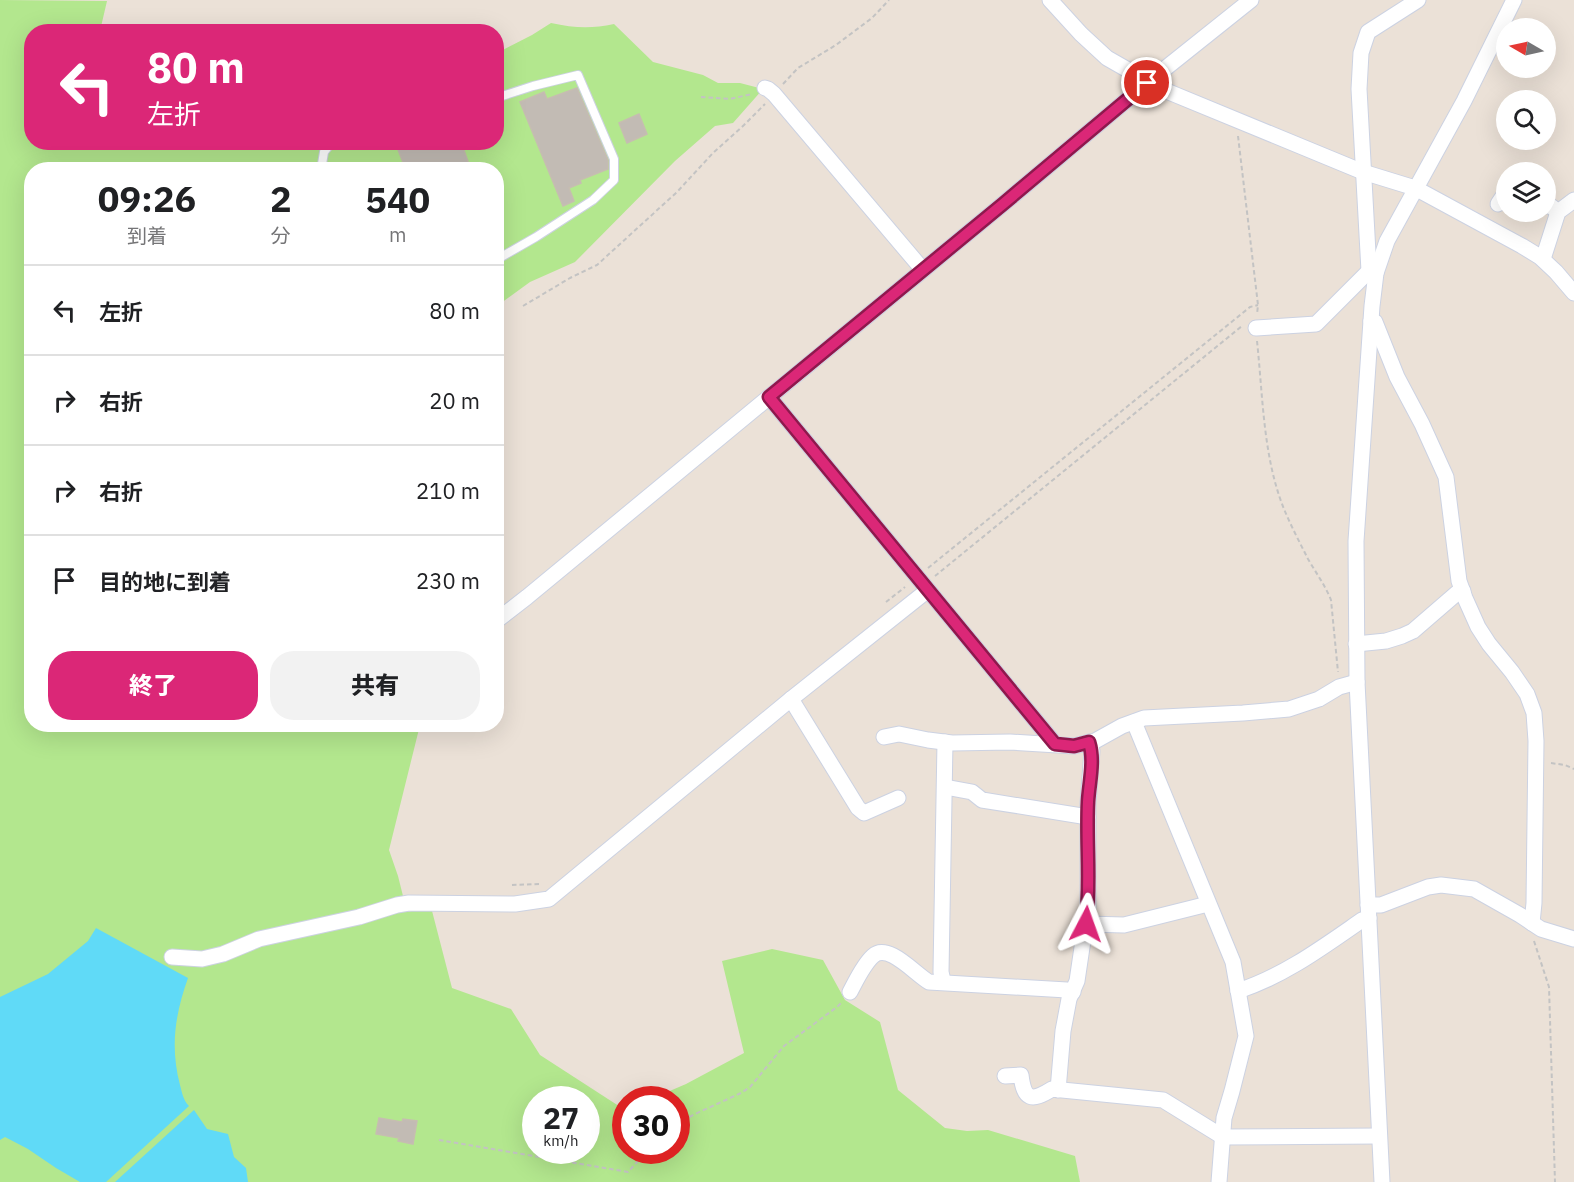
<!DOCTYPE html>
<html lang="ja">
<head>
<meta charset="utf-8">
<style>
  :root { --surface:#fff; --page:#f2f2f2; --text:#202124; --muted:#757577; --line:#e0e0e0; --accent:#db2777 }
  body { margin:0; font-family:"IBM Plex Sans","Noto Sans JP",sans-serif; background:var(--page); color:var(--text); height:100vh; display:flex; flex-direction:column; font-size:22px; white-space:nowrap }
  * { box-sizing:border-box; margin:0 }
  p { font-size:20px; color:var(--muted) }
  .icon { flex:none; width:33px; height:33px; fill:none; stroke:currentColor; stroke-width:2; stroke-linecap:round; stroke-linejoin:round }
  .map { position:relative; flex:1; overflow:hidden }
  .drawer { position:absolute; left:24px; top:162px; width:480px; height:570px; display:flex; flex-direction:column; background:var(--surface); border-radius:24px; box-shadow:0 6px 24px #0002 }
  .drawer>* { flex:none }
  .hud { position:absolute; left:24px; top:24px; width:480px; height:126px; border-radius:24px; box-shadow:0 6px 24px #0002; background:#db2777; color:#fff; overflow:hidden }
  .needle { width:39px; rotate:279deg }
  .controls { position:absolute; left:1496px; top:18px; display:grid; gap:12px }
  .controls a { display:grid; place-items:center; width:60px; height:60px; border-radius:50%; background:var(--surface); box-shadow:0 6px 24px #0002; font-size:30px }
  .speed { position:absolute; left:522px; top:1086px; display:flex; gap:12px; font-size:30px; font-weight:700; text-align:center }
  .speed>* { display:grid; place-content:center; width:78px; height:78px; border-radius:50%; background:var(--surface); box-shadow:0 6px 24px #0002; line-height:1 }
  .speed small { font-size:15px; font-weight:400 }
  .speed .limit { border:9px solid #d22; background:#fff; color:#111 }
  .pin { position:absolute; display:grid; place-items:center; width:51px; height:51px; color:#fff; margin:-26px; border:3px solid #fff; border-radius:50%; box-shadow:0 2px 6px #0007 }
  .me { position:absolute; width:66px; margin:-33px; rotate:4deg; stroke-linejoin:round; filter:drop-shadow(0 0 4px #0008) }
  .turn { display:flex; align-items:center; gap:21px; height:126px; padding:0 24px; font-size:27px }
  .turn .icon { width:78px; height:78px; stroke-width:2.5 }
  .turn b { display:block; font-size:42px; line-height:51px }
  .eta { display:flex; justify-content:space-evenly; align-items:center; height:102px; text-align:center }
  .eta b { font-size:36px; font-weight:800; line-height:42px }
  .action { display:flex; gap:12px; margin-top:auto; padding:12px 24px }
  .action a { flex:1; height:69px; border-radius:24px; background:var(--accent); color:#fff; font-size:24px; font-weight:800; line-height:69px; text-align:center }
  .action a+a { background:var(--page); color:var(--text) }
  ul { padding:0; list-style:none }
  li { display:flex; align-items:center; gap:18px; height:90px; padding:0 24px; border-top:2px solid var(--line) }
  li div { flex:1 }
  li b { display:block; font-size:22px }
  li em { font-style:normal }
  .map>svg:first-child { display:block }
</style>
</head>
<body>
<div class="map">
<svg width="1574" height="1182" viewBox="0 0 1574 1182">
  <rect width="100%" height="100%" fill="#ebe1d7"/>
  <path fill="#b3e78e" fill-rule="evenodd" d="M0 0 107 1 100 31 32 32V142H496L497 53 532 35 551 23C574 28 591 29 614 24L653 62 703 75 718 83H740L763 89 733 123 715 126 675 161 575 262 530 282 497 306 496 170H32V724L420 725 389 850 398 876 407 912 431 907 452 988 511 1009 540 1055 625 1110 626 1150H676V1100L651 1099 686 1084 744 1053 722 961 772 949 823 960 845 1000 880 1022 898 1090 945 1128 967 1131 988 1130 1075 1156 1080 1182H0ZM536 1100H586V1150H536Z"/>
  <g fill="#60daf7">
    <path d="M96 928 188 978C175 1015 170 1046 180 1085 182 1092 183 1100 189 1106L106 1182H80L56 1168 28 1149 5 1137 0 1140V997L48 974 88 941Z"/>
    <path d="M194 1110 207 1129 228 1134 234 1157 246 1168 248 1182H115Z"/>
  </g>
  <g fill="#c2bbb4" stroke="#c6bdb1" stroke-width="1.5">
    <path d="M577 88 608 160V169L580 180 581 183 569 188 574 201 563 206 520 102 544 92 547 99Z"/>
    <path d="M639 114 647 134 627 143 619 123Z"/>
    <path d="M395 142H461L471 170H406Z"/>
    <path d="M379 1118 402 1122 403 1119 417 1121 413 1144 398 1141 399 1138 376 1134Z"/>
  </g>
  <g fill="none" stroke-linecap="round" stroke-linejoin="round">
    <g stroke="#ccd2e2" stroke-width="10">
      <g id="lane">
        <path d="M496 98 533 86 578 75 614 159V180L593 200 536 237 496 260"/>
        <path d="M321 170 324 152 332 142"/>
      </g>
    </g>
    <g stroke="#ccd2e2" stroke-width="17">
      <g id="street">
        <path d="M1050 0 1081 34 1107 58 1128 70 1147 83 1363 172 1415 188 1522 246 1540 257 1556 272 1574 293"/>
        <path d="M765 88 768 89 774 94 923 270"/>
        <path d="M1498 204 1506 192"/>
        <path d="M1545 205 1552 207 1558 212"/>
        <path d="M1543 259 1558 212 1574 200"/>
        <path d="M1369 271 1359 89 1361 53 1368 32 1418 0"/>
        <path d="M1371 321 1375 322 1397 377 1422 424 1446 477 1459 581 1465 598 1478 627 1489 644 1512 672 1527 694 1534 713 1536 741 1534 903 1532 923"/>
        <path d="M1256 328 1316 324 1369 271 1376 273"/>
        <path d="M769 397 1055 744"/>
        <path d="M496 621 527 597 1003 204 1147 83 1251 0"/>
        <path d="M1356 644 1386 641 1402 636 1413 631 1457 593 1463 591"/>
        <path d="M791 699 858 808 864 813 898 798"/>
        <path d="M1134 722 1233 962 1246 1036 1232 1091 1224 1118 1219 1182"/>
        <path d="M884 737 899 734 928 740 952 743 1010 742 1074 746 1095 741 1122 726 1144 718 1243 713 1289 709 1319 699 1339 687 1357 682"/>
        <path d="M945 787 972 792 982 800 1088 817"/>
        <path d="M1368 905H1381L1428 887 1441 885 1474 889 1520 915 1541 929 1574 939"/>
        <path d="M1086 924 1124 925 1208 904"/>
        <path d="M172 957 202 959 223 954 259 939 359 917 397 905 409 903 515 904 549 899 791 699 928 590"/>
        <path d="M943 981 941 972 945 742"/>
        <path d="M1238 991C1284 976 1323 947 1362 920L1369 918"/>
        <path d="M850 992C856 981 863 965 873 956 888 942 915 974 929 982L1067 990 1073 992"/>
        <path d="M1005 1076 1021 1075C1024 1100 1031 1102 1052 1089L1163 1100 1223 1137 1379 1136"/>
        <path d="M1058 1090 1063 1031 1069 999 1077 981 1088 907V803L1092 751 1089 742"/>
        <path d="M1382 1182 1357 682 1356 541 1372 306 1376 273 1387 241 1464 101 1514 0"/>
      </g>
    </g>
    <g stroke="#c3c3c3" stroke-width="2" stroke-dasharray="4.5 3" stroke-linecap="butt">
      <path d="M783 84 798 68 836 45 872 18 889 0"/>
      <path d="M701 97 730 99 752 94"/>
      <path d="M1238 136 1258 305 1257 314"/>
      <path d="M523 306 570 278 597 265 677 192 713 153 744 125 765 104"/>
      <path d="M1257 341C1263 397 1263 457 1284 509 1291 526 1300 543 1308 559 1316 573 1325 585 1331 600L1338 672"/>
      <path d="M928 568 1250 307 1258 305"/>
      <path d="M935 576 1242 326"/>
      <path d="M886 602 905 587"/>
      <path d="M1551 763 1565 765 1574 769"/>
      <path d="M512 885 539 884"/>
      <path d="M1534 941 1549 987 1555 1182"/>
      <path d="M676 1124 695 1114 741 1093 750 1087 784 1046 837 1007 841 1003"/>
      <path d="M439 1140 628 1172 648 1150"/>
    </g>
    <use href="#lane" stroke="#fff" stroke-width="8"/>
    <use href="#street" stroke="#fff" stroke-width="15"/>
  </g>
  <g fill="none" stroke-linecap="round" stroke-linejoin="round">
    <g stroke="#8e194d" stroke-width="15">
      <path id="route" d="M1086 924C1091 884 1086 843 1088 802 1089 783 1095 761 1089 742L1074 746 1055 744 769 397 1003 204 1147 83"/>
    </g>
    <use href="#route" stroke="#db2777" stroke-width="10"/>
  </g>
</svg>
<div class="controls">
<a><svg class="needle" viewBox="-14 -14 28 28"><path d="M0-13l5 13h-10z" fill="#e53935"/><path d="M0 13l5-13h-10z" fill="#757577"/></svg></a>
<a><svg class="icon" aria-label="search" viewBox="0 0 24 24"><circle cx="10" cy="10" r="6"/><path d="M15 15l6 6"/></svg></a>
<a><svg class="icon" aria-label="layers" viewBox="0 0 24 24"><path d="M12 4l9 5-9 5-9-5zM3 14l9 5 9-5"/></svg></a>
</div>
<div class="speed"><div>27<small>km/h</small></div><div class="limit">30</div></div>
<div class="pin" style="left:1147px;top:83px;background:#d93025"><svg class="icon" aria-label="arrive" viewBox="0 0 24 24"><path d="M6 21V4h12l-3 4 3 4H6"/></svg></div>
<svg class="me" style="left:1086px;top:924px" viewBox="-20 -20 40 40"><path d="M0-17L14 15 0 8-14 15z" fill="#db2777" stroke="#fff" stroke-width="4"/></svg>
<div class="hud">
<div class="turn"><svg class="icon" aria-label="left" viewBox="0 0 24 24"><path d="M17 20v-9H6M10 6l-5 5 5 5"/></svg><div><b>80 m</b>左折</div></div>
</div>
<section class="drawer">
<div class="eta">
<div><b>09:26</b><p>到着</p></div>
<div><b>2</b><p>分</p></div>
<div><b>540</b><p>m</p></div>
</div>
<ul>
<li><svg class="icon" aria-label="left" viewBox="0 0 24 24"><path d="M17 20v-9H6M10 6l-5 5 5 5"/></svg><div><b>左折</b></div><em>80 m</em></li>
<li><svg class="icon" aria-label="right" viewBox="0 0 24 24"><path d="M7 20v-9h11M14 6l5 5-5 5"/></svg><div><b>右折</b></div><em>20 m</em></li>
<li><svg class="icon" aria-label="right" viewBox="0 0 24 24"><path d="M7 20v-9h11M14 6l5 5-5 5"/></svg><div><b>右折</b></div><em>210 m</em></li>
<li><svg class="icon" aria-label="arrive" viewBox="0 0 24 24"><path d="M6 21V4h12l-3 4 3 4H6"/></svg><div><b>目的地に到着</b></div><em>230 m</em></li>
</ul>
<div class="action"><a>終了</a><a>共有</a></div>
</section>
</div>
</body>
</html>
